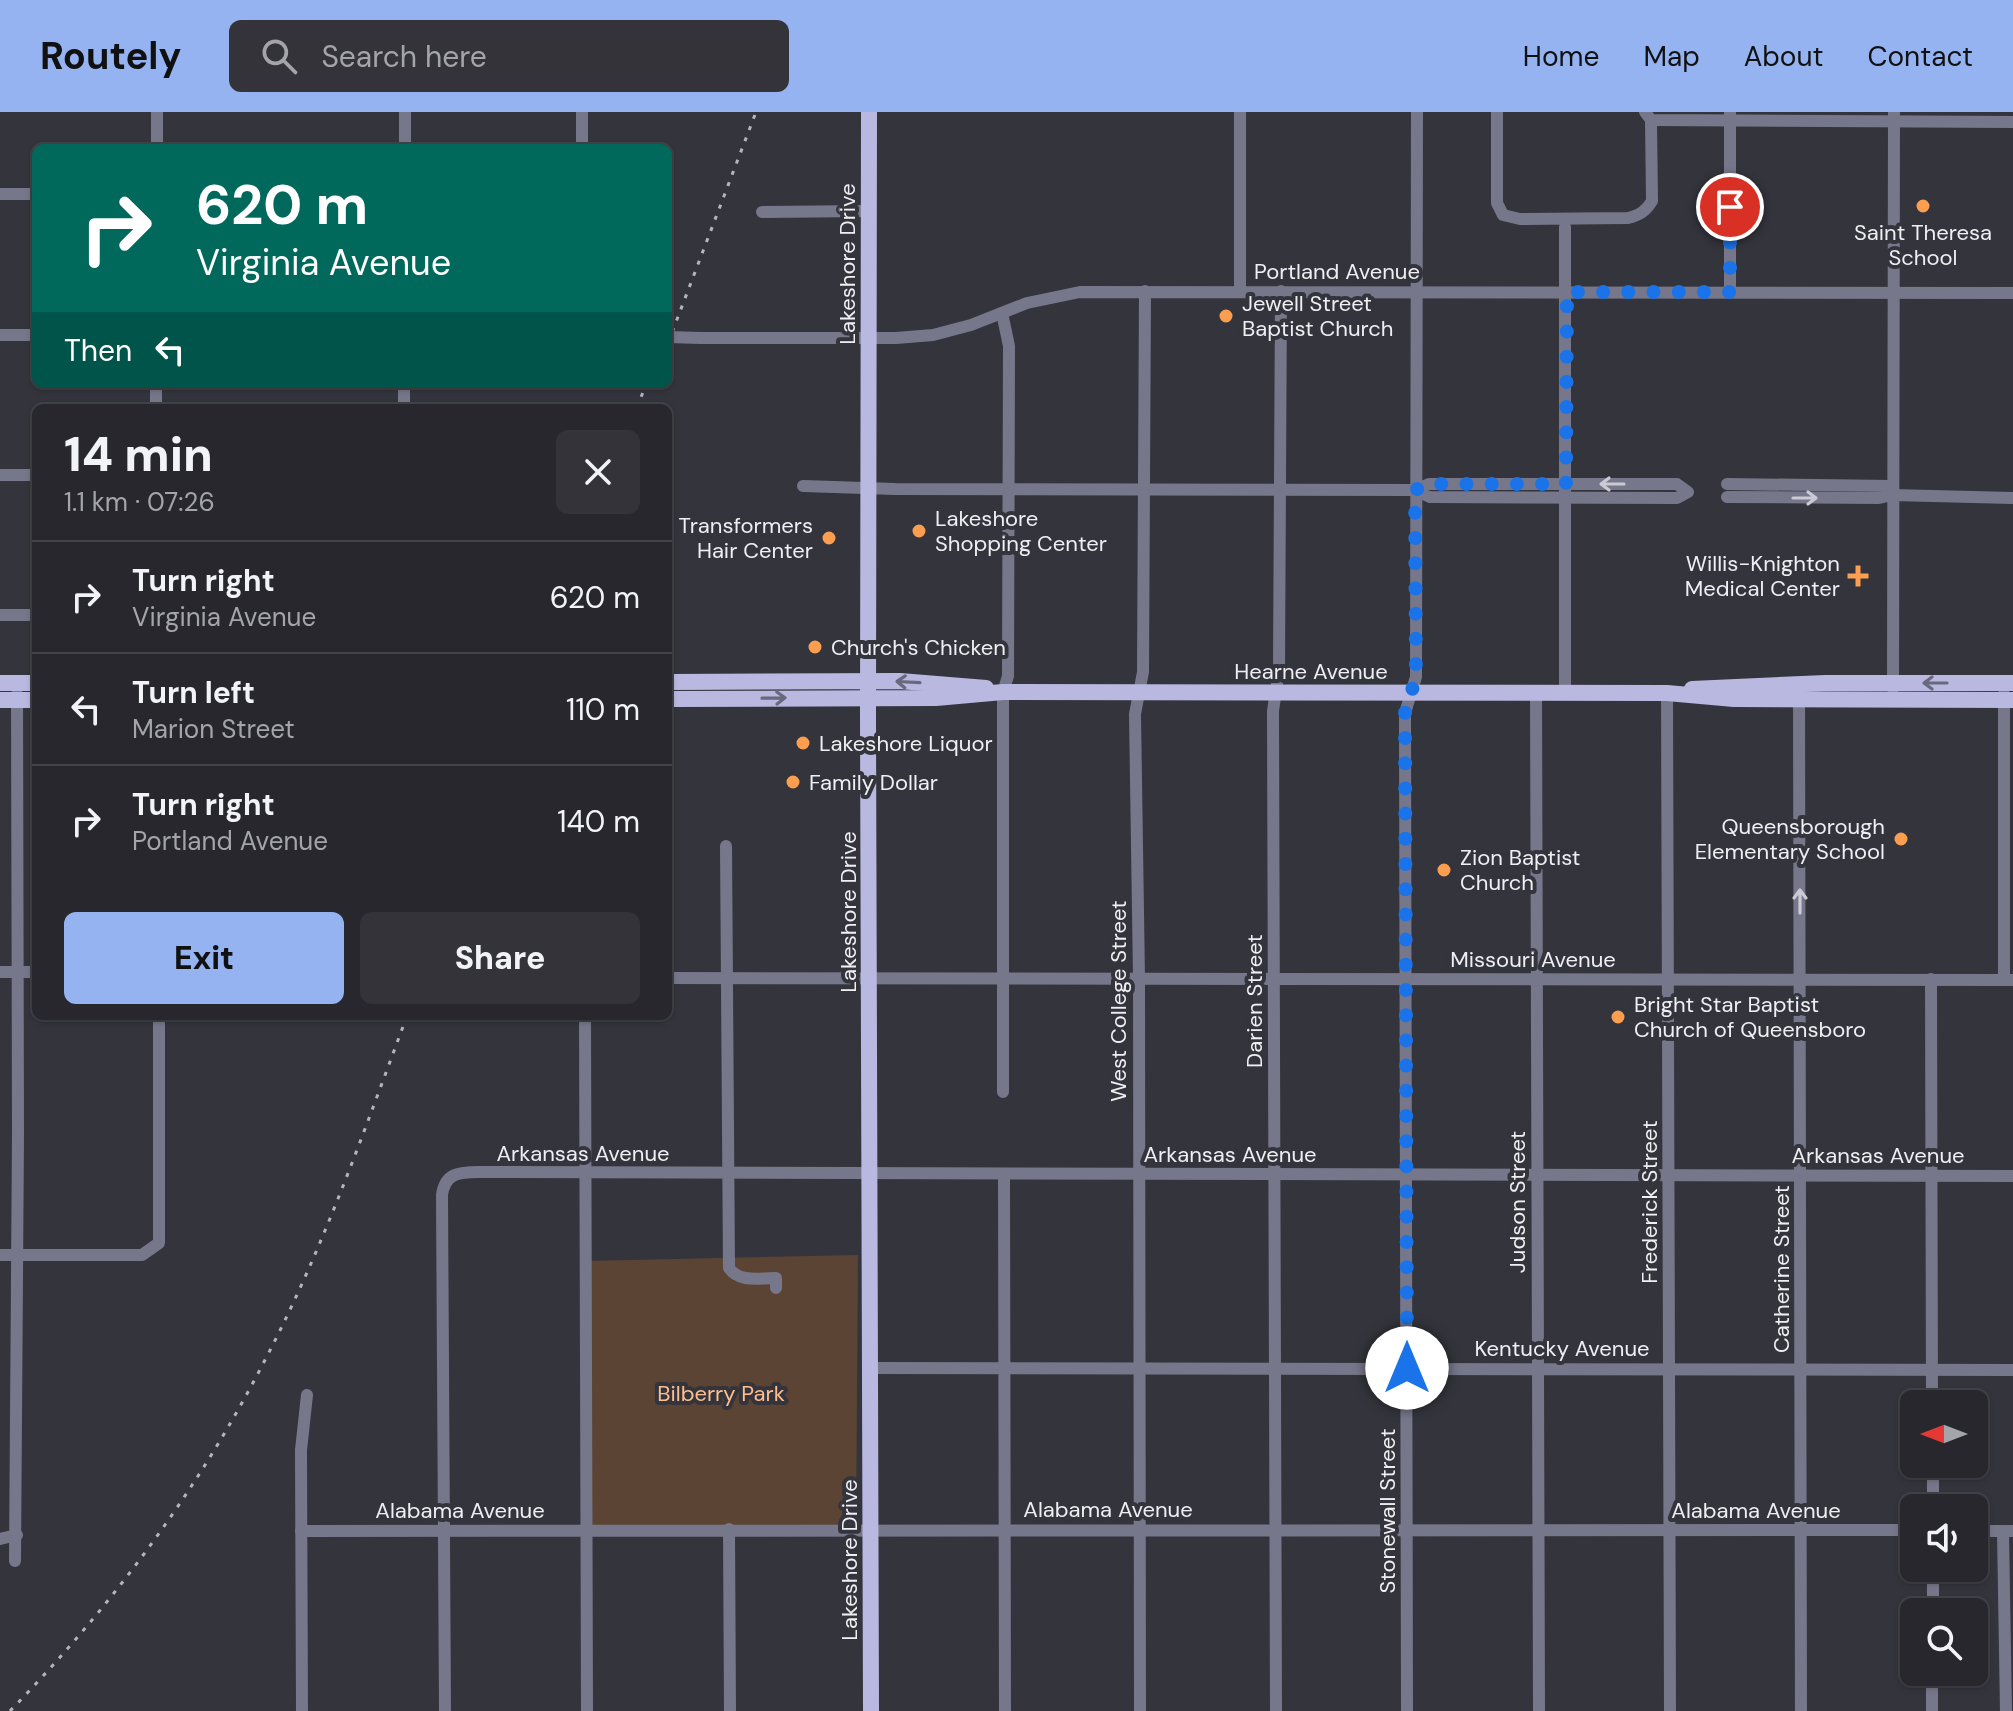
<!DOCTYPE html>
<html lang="en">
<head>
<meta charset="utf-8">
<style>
  :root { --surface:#27272d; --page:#333339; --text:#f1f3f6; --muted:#a4a5aa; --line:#434449; --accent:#95b2f1 }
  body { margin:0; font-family:"DM Sans",sans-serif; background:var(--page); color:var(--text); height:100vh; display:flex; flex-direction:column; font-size:30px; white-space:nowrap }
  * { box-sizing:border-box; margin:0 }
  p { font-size:26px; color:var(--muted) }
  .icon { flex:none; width:44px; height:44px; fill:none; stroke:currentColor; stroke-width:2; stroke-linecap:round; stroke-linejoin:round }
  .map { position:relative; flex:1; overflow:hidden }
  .panel { position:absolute; left:32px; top:292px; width:640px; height:616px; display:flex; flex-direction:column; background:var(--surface); border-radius:12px; box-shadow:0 2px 6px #0004,0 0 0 2px var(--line) }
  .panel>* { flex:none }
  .banner { position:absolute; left:32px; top:32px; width:640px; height:244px; border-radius:12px; box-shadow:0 2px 6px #0004,0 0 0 2px var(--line); background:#00695c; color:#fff; overflow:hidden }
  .needle { width:52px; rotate:270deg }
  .tools { position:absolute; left:1900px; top:1278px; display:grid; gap:16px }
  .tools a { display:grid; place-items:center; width:88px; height:88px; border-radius:12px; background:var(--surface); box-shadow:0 2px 6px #0004,0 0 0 2px var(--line); font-size:40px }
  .pin { position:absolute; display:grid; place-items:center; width:68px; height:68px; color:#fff; margin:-34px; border:4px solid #fff; border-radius:50%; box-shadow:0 2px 8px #0007 }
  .me { position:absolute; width:88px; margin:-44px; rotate:0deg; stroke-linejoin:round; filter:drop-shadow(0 0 6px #0008) }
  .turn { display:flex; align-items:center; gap:28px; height:168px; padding:0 32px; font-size:36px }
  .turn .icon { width:104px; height:104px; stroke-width:2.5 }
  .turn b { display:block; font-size:56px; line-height:68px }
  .then { display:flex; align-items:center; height:76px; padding:0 32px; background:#0003; gap:16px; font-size:30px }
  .round { display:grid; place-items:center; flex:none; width:84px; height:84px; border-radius:12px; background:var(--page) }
  .overview { display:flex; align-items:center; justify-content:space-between; height:136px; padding:0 32px }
  h1 { font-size:48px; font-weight:800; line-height:60px }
  .primary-button { display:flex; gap:16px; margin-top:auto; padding:16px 32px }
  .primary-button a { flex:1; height:92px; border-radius:12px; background:var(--accent); color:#111; font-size:32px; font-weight:800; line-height:92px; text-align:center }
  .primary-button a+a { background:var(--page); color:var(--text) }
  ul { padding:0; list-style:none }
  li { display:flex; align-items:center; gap:24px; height:112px; padding:0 32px; border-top:2px solid var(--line) }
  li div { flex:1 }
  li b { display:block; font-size:30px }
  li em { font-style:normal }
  header { display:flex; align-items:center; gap:48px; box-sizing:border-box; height:112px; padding:0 40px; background:var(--accent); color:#111 }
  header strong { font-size:38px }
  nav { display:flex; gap:44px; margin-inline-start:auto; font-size:28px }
  .search { width:560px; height:72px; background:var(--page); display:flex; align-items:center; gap:20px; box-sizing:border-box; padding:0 28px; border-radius:12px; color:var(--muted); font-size:30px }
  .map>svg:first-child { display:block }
</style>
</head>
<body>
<header>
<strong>Routely</strong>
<div class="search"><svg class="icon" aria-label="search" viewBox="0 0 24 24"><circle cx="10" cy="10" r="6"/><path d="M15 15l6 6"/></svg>Search here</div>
<nav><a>Home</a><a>Map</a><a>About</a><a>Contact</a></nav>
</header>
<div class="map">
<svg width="2013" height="1599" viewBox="0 0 2013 1599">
  <rect width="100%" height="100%" fill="#34343c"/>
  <path fill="#5b4433" d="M858 1143 856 1417H587L586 1149Z"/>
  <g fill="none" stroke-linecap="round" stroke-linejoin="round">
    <g stroke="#77778b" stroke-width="12">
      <path d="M157 0V36"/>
      <path d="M582 0V36"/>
      <path d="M1497 0V91L1503 103 1520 107 1628 106C1640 103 1646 99 1652 89L1651 8"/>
      <path d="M1645 0 1651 8 2013 10"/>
      <path d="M405 36V0"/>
      <path d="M0 82H36"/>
      <path d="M762 100 869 99"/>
      <path d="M1565 115V581"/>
      <path d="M1240 179V0"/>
      <path d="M1730 180V0"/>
      <path d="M1002 201 1009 234 1008 564 1003 580V980"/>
      <path d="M0 223H36"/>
      <path d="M701 226H896L933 223 971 213 1027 191 1080 180 2013 181"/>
      <path d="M156 296V272"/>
      <path d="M404 296V272"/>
      <path d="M0 363H36"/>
      <path d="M1727 372 1893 374"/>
      <path d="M803 374 895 377 1415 378 1429 372H1677L1688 380 1677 386 1430 385 1415 378"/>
      <path d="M1727 385 1879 386 1892 383 2013 386"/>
      <path d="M0 503H36"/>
      <path d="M1893 577 1894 0"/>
      <path d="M1536 581 1539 1599"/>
      <path d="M1667 581 1670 1599"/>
      <path d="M1799 582 1801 1599"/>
      <path d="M2004 582V868"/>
      <path d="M726 734 729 1156C739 1171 760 1166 776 1166V1176"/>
      <path d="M0 860H31"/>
      <path d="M668 866 2013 868"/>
      <path d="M1931 867 1932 1292"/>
      <path d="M585 904 587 1599"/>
      <path d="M1004 1062 1005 1599"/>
      <path d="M0 1143H142L159 1131V904"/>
      <path d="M870 1256 2013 1258"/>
      <path d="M1933 1352V1396"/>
      <path d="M729 1417 730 1599"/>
      <path d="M301 1419 1914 1418"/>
      <path d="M1974 1419H2013"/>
      <path d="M2003 1419 2006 1599"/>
      <path d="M0 1427 17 1423"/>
      <path d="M15 1449 18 1022 17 582"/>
      <path d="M1933 1500V1456"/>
      <path d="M302 1599 301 1338 307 1283"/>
      <path d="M445 1599 442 1083C445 1061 459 1060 479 1060L2013 1064"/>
      <path d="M1140 1599 1139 866 1135 602 1143 560 1145 179"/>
      <path d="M1276 1599 1273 599 1279 558 1281 179"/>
      <path d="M1407 1599 1405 601 1416 565 1417 0"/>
      <path d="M1932 1599V1560"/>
    </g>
    <g stroke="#b9b8e0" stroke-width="16">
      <path d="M869 0 868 608 871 1599"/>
      <path d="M668 570 900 569 986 576"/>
      <path d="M0 571H36"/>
      <path d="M1692 577 1825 571H2013"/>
      <path d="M668 587 936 586 1003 580 1667 581 1734 587 2013 588"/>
      <path d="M0 588H36"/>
    </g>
    <g stroke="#b5b5bb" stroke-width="3" stroke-dasharray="4 8" stroke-linecap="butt">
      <path d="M668 231 756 0"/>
      <path d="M637 296 646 272"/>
      <path d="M10 1599C112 1494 199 1377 266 1246 323 1137 364 1019 407 904"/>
    </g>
    <path stroke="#77778b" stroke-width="12" d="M668 225 701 226"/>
  </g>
  <defs><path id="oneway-shaft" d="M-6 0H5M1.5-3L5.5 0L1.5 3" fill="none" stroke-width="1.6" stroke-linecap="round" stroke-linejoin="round" transform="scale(2)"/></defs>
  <g stroke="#cacad4">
    <use href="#oneway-shaft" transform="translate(1612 372) rotate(-180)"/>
    <use href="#oneway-shaft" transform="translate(1805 386)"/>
    <use href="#oneway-shaft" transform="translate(1800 789) rotate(-90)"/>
  </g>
  <g stroke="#69697e">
    <use href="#oneway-shaft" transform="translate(908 570) rotate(-177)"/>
    <use href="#oneway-shaft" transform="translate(1935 571) rotate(-180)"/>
    <use href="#oneway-shaft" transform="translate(774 586) rotate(-1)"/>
  </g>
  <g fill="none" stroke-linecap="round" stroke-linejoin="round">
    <path stroke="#1a73e8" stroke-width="14" stroke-dasharray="0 25.2" d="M1407 1256 1405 601 1416 565 1415 378 1429 372H1566L1567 180H1730V95"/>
  </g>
  <g fill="#fb9e50" stroke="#34343c" stroke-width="3">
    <circle cx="1923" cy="94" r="8"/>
    <circle cx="1226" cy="204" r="8"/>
    <circle cx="919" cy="419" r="8"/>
    <circle cx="829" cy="426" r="8"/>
    <path d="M1854 452h8v8h8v8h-8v8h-8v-8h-8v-8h8z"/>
    <circle cx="815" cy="535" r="8"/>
    <circle cx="803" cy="631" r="8"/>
    <circle cx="793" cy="670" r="8"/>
    <circle cx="1901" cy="727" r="8"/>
    <circle cx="1444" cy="758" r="8"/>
    <circle cx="1618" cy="905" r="8"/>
  </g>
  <g text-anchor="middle" stroke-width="8" stroke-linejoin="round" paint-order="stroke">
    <g font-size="22" fill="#eeeef3" stroke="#34343c" text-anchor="start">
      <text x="1923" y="128" text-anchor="middle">Saint Theresa<tspan x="1923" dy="25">School</tspan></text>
      <text x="1242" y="199">Jewell Street<tspan x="1242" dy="25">Baptist Church</tspan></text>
      <text x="935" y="414">Lakeshore<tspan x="935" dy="25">Shopping Center</tspan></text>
      <text x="813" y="421" text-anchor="end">Transformers<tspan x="813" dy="25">Hair Center</tspan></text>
      <text x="1840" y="459" text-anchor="end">Willis-Knighton<tspan x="1840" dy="25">Medical Center</tspan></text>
      <text x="831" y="543">Church's Chicken</text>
      <text x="819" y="639">Lakeshore Liquor</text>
      <text x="809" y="678">Family Dollar</text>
      <text x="1885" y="722" text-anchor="end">Queensborough<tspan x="1885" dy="25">Elementary School</tspan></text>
      <text x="1460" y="753">Zion Baptist<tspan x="1460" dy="25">Church</tspan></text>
      <text x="1634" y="900">Bright Star Baptist<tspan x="1634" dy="25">Church of Queensboro</tspan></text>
    </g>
    <g font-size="22" fill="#eeeef3" stroke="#34343c">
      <text transform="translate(847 152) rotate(-90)" y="8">Lakeshore Drive</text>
      <text x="1337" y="167">Portland Avenue</text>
      <text x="1311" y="567">Hearne Avenue</text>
      <text transform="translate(848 800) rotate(-90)" y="8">Lakeshore Drive</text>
      <text x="1533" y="855">Missouri Avenue</text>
      <text transform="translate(1118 889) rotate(-90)" y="8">West College Street</text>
      <text transform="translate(1254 889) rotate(-90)" y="8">Darien Street</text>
      <text x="583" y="1049">Arkansas Avenue</text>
      <text x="1230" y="1050">Arkansas Avenue</text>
      <text x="1878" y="1051">Arkansas Avenue</text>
      <text transform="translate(1517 1090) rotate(-90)" y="8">Judson Street</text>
      <text transform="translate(1649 1090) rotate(-90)" y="8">Frederick Street</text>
      <text transform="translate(1781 1157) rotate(-90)" y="8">Catherine Street</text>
      <text x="1562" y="1244">Kentucky Avenue</text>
      <text x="1108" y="1405">Alabama Avenue</text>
      <text x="460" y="1406">Alabama Avenue</text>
      <text x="1756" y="1406">Alabama Avenue</text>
      <text transform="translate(1387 1399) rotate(-90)" y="8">Stonewall Street</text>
      <text transform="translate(849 1448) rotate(-90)" y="8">Lakeshore Drive</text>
    </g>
    <g font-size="22" fill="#febe8d" stroke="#34343c">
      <text x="721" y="1289">Bilberry Park</text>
    </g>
  </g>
</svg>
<div class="tools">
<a><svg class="needle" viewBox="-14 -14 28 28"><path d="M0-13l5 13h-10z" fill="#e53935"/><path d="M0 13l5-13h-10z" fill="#a4a5aa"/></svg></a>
<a><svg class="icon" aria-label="sound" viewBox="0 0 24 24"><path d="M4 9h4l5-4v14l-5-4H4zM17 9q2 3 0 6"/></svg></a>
<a><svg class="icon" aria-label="search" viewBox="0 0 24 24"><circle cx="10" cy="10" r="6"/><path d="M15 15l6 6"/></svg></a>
</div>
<div class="pin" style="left:1730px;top:95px;background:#d93025"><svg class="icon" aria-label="arrive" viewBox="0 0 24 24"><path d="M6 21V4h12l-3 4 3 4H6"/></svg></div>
<svg class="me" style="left:1407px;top:1256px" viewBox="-20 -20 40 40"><circle r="19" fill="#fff"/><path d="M0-13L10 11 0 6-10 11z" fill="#1a73e8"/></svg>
<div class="banner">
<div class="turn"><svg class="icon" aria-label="right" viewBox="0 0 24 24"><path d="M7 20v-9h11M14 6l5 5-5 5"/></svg><div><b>620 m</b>Virginia Avenue</div></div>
<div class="then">Then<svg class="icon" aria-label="left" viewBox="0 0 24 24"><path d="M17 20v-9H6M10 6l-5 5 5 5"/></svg></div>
</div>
<section class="panel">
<div class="overview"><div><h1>14 min</h1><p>1.1 km · 07:26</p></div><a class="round"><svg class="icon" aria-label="close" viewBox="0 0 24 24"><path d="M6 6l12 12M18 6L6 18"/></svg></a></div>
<ul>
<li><svg class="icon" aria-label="right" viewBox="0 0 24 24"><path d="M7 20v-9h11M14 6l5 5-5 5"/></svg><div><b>Turn right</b><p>Virginia Avenue</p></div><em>620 m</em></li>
<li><svg class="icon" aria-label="left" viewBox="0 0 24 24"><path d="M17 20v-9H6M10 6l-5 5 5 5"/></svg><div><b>Turn left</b><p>Marion Street</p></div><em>110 m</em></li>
<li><svg class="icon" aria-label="right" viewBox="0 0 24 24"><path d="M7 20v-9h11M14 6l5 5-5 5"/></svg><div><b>Turn right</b><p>Portland Avenue</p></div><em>140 m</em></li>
</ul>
<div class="primary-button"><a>Exit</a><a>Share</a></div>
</section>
</div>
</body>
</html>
